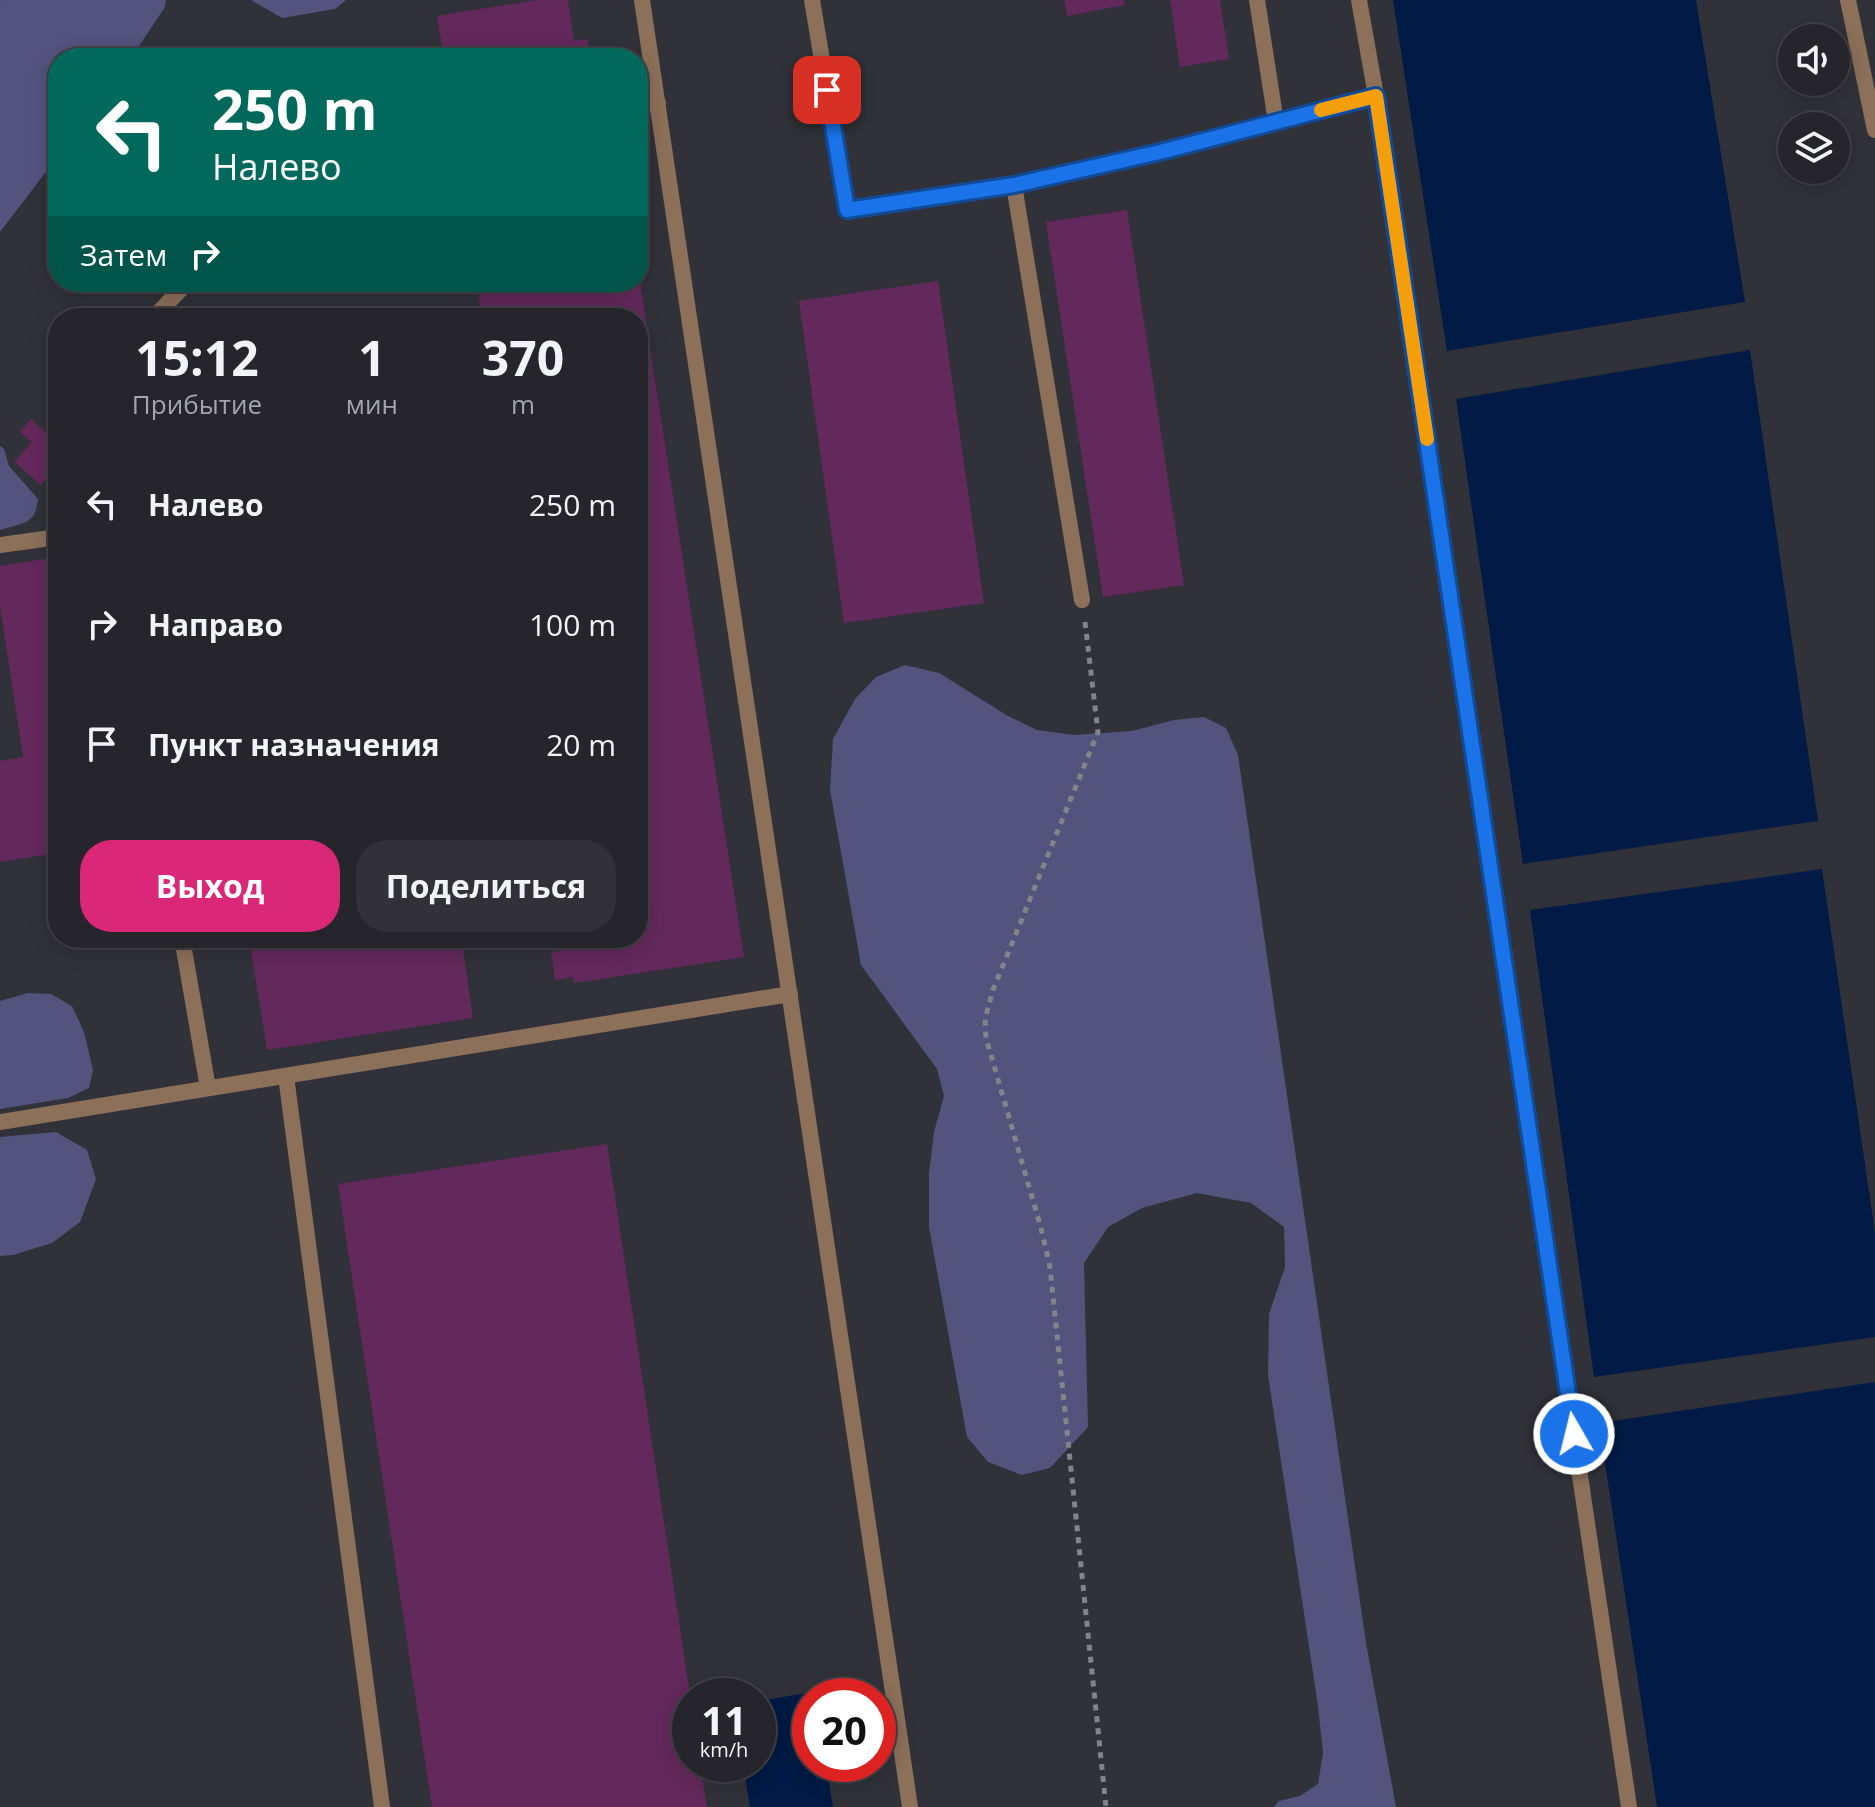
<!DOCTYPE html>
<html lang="ru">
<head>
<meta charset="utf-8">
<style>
  :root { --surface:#25252b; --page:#313137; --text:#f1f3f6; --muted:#a3a5a9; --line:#424247; --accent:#db2777 }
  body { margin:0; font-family:"Open Sans",sans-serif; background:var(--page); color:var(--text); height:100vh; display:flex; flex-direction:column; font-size:30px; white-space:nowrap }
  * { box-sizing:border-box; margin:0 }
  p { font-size:26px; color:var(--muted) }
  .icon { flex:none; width:44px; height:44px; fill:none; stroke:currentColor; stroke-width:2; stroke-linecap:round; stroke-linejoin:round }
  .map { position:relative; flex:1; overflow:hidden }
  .panel { position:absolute; left:48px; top:308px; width:600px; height:640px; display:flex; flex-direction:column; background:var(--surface); border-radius:32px; box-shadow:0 4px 20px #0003,0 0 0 2px var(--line) }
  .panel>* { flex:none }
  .guide { position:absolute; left:48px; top:48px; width:600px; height:244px; border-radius:32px; box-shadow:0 4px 20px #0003,0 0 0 2px var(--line); background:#00695c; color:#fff; overflow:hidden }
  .fabs { position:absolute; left:1778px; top:24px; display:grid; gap:16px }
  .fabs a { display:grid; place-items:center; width:72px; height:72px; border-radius:50%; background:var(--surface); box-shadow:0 4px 20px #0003,0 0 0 2px var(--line); font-size:40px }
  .speed { position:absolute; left:672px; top:1678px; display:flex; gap:16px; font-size:40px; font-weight:700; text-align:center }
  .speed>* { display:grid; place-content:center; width:104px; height:104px; border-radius:50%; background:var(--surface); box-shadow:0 4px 20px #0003,0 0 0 2px var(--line); line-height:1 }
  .speed small { font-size:20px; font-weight:400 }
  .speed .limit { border:12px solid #d22; background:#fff; color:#111 }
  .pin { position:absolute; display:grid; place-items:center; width:68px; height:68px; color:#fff; margin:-34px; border-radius:16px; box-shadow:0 4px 12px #0006 }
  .me { position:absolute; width:88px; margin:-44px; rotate:352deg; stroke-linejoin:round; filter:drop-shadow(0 0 6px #0008) }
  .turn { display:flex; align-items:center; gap:28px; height:168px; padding:0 32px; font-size:36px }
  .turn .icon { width:104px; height:104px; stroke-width:2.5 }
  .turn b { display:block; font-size:56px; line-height:68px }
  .then { display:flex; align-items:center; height:76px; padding:0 32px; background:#0003; gap:16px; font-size:30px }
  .eta { display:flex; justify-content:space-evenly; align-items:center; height:136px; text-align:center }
  .eta b { font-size:48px; font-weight:700; line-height:56px }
  .cta { display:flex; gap:16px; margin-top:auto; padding:16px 32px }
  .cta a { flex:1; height:92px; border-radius:32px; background:var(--accent); color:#fff; font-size:32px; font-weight:700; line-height:92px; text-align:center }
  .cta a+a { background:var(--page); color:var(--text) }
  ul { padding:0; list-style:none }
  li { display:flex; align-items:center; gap:24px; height:120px; padding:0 32px }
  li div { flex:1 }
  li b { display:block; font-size:30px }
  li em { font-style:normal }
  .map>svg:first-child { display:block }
</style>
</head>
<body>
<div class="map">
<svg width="1875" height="1807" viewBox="0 0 1875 1807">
  <rect width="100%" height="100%" fill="#313139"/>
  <g fill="#53537e">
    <path d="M1 0H166L165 7 131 58H58V156L0 232V1Z"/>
    <path d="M251 0H346L335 9 282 18Z"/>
    <path d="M0 446 4 449 9 466 38 499C36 525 22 523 0 530Z"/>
    <path d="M905 665 939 673 1008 716 1037 730 1074 735 1132 731 1174 720 1204 717 1226 728 1238 755 1366 1643 1396 1807H1274L1279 1801 1300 1796 1318 1784 1323 1753 1318 1706 1268 1375 1269 1314 1285 1267 1284 1227 1251 1203 1197 1193 1142 1208 1108 1227 1084 1263 1088 1427 1050 1468 1022 1475 988 1462 967 1437 929 1227V1174L934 1132 944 1096 937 1069 861 965 830 790 833 739 855 699 876 677Z"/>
    <path d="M28 993 51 994 72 1006 84 1032 93 1070 89 1088 68 1098 0 1109V1001Z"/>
    <path d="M56 1132 87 1150 96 1179 80 1222 52 1243 13 1255 0 1256V1137Z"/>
  </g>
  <g fill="#011b46">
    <path d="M1393 0H1696L1745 302 1447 351Z"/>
    <path d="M1750 350 1818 821 1523 864 1456 399Z"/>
    <path d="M1822 869 1875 1233V1337L1594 1377 1530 910Z"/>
    <path d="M1875 1382V1807H1657L1599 1423Z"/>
    <path d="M814 1692 815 1696H810V1764H826L833 1807H750L743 1764H758V1701Z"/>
  </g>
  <g fill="#63295c">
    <path d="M537 0H568L574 41 587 39 590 58H444L437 16Z"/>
    <path d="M1064 0H1124L1125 5 1067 16Z"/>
    <path d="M1170 0H1220L1229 59 1180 67Z"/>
    <path d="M1127 210 1184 585 1103 597 1046 222Z"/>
    <path d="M938 281 984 603 844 623 799 301Z"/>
    <path d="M477 282H640L744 957 574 983 573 977 555 980 551 952 570 949 568 938H638V318H482Z"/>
    <path d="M31 419 58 443V466L41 485 14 462 32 442 20 432Z"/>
    <path d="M57 557 58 853 0 862V761L23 757 0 605V566Z"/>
    <path d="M249 938H520V940L463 949 473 1018 267 1050Z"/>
    <path d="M607 1144 690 1695V1764H700L707 1807H432L338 1184Z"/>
  </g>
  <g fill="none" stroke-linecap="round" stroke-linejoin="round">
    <path stroke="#83838a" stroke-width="5" stroke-dasharray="6 6" stroke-linecap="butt" d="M1085 622 1098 732 993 990 985 1019 986 1038 1041 1228 1050 1267 1106 1807"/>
    <g stroke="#8c705a" stroke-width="16">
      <path d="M642 0 910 1807"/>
      <path d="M812 0 847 210 1014 185 1160 152 1276 122 1257 0"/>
      <path d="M1359 0 1376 96 1629 1807"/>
      <path d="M1848 0 1875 130"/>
      <path d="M638 106 658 103"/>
      <path d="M1276 122 1376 96"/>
      <path d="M1014 185 1082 600"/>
      <path d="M153 318 188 282"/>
      <path d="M0 545 58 537"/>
      <path d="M182 938 208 1088"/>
      <path d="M286 1076 382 1807"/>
      <path d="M0 1122 790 994"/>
    </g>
  </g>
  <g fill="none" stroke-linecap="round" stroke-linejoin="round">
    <g stroke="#114b97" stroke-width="20">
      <path id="route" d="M827 90 847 210 1014 185 1160 152 1376 96 1574 1434"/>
    </g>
    <use href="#route" stroke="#1a73e8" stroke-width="14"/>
    <path stroke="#f59e0b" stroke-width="14" d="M1321 110 1376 96 1427 439"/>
  </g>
</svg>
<div class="fabs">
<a><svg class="icon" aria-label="sound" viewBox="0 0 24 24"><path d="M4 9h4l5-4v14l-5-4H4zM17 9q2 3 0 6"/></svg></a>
<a><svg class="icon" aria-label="layers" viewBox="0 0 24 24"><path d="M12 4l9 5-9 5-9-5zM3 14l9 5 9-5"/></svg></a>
</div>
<div class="speed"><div>11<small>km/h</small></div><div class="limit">20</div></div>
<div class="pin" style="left:827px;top:90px;background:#d93025"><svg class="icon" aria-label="arrive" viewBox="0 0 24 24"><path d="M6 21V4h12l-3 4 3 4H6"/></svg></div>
<svg class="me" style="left:1574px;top:1434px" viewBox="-20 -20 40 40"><circle r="17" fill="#1a73e8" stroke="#fff" stroke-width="3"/><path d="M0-11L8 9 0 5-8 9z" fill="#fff"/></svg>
<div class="guide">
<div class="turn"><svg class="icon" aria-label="left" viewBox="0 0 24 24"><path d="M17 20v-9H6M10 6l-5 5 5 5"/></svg><div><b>250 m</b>Налево</div></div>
<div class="then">Затем<svg class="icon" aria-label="right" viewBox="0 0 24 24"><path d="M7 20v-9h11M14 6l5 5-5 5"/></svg></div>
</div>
<section class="panel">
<div class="eta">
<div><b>15:12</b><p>Прибытие</p></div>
<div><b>1</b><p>мин</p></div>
<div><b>370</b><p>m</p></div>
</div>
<ul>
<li><svg class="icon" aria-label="left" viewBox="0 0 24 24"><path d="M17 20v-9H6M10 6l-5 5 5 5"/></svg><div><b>Налево</b></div><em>250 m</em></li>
<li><svg class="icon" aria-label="right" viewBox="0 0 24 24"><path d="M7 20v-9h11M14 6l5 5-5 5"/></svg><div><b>Направо</b></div><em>100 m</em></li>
<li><svg class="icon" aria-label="arrive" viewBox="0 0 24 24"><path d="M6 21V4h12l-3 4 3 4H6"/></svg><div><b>Пункт назначения</b></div><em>20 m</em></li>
</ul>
<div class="cta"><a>Выход</a><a>Поделиться</a></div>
</section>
</div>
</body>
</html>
